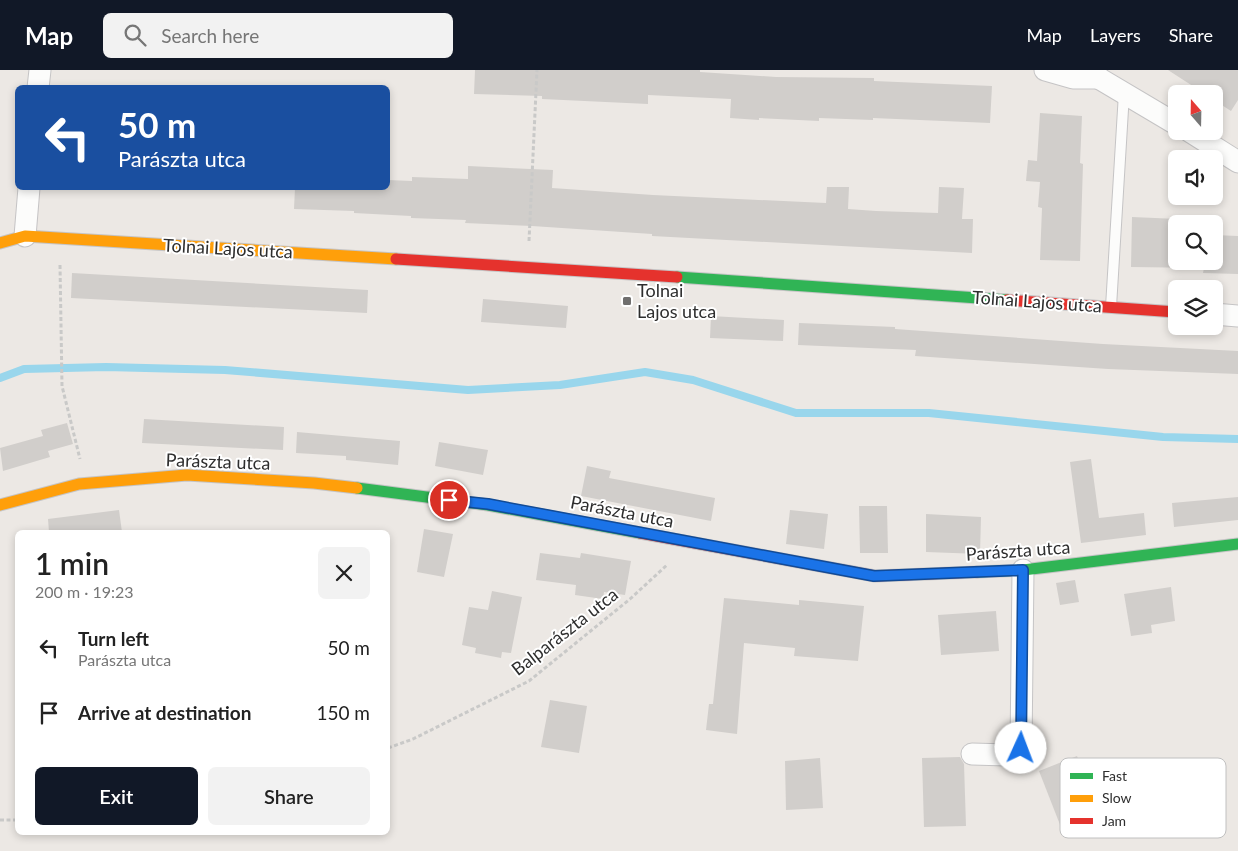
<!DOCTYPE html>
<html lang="en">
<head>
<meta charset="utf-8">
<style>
  :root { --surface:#fff; --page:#f2f2f2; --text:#222; --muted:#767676; --accent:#111827 }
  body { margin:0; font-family:Lato,sans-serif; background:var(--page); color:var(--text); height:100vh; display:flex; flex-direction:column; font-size:19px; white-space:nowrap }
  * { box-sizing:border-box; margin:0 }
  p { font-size:16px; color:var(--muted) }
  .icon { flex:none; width:28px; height:28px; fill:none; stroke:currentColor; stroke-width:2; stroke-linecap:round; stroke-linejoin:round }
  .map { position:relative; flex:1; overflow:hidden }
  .panel { position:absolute; left:15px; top:460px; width:375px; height:305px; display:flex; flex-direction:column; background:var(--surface); border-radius:8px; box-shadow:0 2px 8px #0003 }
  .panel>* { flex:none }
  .top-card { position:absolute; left:15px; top:15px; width:375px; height:105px; border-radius:8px; box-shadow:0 2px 8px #0003; background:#1a4fa0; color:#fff; overflow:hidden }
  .needle { width:32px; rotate:340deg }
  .buttons { position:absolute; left:1168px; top:15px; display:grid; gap:10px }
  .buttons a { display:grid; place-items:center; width:55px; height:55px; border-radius:8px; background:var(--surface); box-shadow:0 2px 8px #0003; font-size:25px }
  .pin { position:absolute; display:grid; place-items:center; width:42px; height:42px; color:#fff; margin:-21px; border:2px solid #fff; border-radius:50%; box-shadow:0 1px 5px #0007 }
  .me { position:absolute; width:55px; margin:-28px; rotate:2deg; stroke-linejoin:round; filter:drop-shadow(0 0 4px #0008) }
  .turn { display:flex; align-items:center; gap:18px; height:105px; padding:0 20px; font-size:22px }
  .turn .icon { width:65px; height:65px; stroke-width:2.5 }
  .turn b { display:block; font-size:35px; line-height:42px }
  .round { display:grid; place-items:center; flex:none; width:52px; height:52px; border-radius:8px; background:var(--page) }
  .summary { display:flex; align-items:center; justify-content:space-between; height:85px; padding:0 20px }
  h1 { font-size:30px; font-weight:600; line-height:38px }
  .primary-button { display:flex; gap:10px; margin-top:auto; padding:10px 20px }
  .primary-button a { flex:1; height:58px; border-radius:8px; background:var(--accent); color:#fff; font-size:20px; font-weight:600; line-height:58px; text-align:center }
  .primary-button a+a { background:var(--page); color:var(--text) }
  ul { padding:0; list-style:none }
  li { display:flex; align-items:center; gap:15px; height:65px; padding:0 20px }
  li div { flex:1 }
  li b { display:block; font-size:19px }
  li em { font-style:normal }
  header { display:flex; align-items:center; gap:30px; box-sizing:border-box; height:70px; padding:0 25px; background:var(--accent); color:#fff }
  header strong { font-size:24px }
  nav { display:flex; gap:28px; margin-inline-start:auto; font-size:18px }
  .search { width:350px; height:45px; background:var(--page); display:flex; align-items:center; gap:12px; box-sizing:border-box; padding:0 18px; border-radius:8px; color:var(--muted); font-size:19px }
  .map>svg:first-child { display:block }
</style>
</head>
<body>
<header>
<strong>Map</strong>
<div class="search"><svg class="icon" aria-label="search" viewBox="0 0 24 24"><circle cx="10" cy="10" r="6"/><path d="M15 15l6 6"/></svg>Search here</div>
<nav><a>Map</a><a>Layers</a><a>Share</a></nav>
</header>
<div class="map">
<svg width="1238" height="781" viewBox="0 0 1238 781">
  <rect width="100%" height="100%" fill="#ece8e4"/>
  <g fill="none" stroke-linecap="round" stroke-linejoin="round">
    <path stroke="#99d6ec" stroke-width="8" d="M0 308 24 299 106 297 225 300 468 320 560 315 645 302 693 310 796 343H929L1163 367 1238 369"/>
  </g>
  <g fill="#d1cecb">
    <path d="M475 0H700V2L776 7 874 8V11L992 16 990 53 873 48V50L819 48V51L759 48V50L730 48 731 29 648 25V34L542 29V26L474 24Z"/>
    <path d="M1168 0H1238V30L1231 41 1214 30V24H1205Z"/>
    <path d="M1040 43 1082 46 1080 93 1083 94 1080 191 1040 190 1042 138 1038 137 1040 112 1026 111 1028 90 1037 91Z"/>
    <path d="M468 96 553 100 552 118 653 125 826 133 827 117H849L848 139 876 141 938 143 939 117 964 118 962 149H973L972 183 652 166V164L532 156 465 153 466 150 411 148V146L354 143V141L294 139 295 118H388V110L412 111V107L468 109Z"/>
    <path d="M1132 147 1178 149V154H1176V191H1214V165L1238 166V204L1203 203 1204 198 1131 197Z"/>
    <path d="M72 203 368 220 367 243 71 228Z"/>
    <path d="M483 229 568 236 566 258 481 252Z"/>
    <path d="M711 246 784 250 783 271 710 268Z"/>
    <path d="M799 253 895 257V259L1103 274 1238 281V304L1108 299 915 286 916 280 798 275Z"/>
    <path d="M144 349 284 357 283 380 142 373Z"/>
    <path d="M67 353 73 374 48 381 50 387 3 401 0 378 43 366 41 360Z"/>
    <path d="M297 362 400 371 398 395 346 390V386L296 383Z"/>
    <path d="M439 372 488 380 483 405 435 396Z"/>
    <path d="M1091 389 1099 448 1144 443 1146 465 1081 473 1070 392Z"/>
    <path d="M587 396 611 401 609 408 715 428 711 451 581 426Z"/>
    <path d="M1238 427V450L1174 457 1172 433Z"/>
    <path d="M859 436H887L888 483H860Z"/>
    <path d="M119 440 122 462H49L48 449Z"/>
    <path d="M790 440 828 444 824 479 786 474Z"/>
    <path d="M926 444 981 447 980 484 926 482Z"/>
    <path d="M424 459 453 464 444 507 417 502Z"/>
    <path d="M540 483 580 488 581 483 631 491 625 525 604 522 603 529 575 525 576 515 536 510Z"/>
    <path d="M1075 510 1079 532 1060 535 1056 513Z"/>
    <path d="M1171 517 1175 551 1151 555 1152 563 1131 566 1124 524Z"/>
    <path d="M492 521 522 527 511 583 502 582 501 588 475 583 476 578 462 575 469 537 488 540Z"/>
    <path d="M724 528 799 535V530L864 536 858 591 794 586 795 578 744 573 737 664 706 660 709 634H713Z"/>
    <path d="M996 541 999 581 941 585 938 545Z"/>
    <path d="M550 630 587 636 579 683 541 677Z"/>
    <path d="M1077 686 1102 750 1064 765 1039 701Z"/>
    <path d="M960 687 964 694 966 756 924 757 922 688Z"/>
    <path d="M820 688 823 738 786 740 785 691Z"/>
  </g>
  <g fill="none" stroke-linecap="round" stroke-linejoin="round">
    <g stroke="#c5c4c5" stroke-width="12">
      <path id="lane" d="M1111 237 1124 23"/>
    </g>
    <g stroke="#c5c4c5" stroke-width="23">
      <g id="street">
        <path d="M1045 0 1073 8H1099"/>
        <path d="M1085 0 1176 54"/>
        <path d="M38 18 40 0"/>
        <path d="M1189 61 1238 92"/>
        <path d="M25 166 29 118"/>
        <path d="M1214 244 1238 246"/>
        <path d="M972 684 1007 685 1021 678 1023 500"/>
      </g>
    </g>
    <g stroke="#c5c4c5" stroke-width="13">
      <g id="fast">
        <path d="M677 207 1007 230"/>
        <path d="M357 418 488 435 640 463"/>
        <path d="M977 502 1023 500 1238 474"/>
      </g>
    </g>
    <g stroke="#c5c4c5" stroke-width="13">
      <g id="slow">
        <path d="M0 173 25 166 396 189"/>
        <path d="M0 435 79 414 187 405 314 413 357 418"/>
      </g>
    </g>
    <g stroke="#c5c4c5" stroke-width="13">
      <g id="jam">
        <path d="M396 189 677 207"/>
        <path d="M1007 230 1176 242"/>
        <path d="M640 463 875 506 977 502"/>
      </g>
    </g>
    <g stroke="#c9c9c8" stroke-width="3" stroke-dasharray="4 2.5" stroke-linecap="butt">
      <path d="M529 171 537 0"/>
      <path d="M60 195 62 316 80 389"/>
      <path d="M388 678 413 669 529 611 630 529 667 495"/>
      <path d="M0 750H18"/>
    </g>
    <use href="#lane" stroke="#fcfcfb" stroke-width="10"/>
    <use href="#street" stroke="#fcfcfb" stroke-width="21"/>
    <use href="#fast" stroke="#30b455" stroke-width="11"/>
    <use href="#slow" stroke="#ff9f0a" stroke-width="11"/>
    <use href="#jam" stroke="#e5322d" stroke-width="11"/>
  </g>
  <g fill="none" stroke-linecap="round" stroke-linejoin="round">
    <g stroke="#114b97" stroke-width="12">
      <path id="route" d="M449 430 488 434 874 506 1023 500 1021 678"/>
    </g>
    <use href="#route" stroke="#1a73e8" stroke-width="9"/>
  </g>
  <rect fill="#706f6e" stroke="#fff" stroke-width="2" x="622" y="226" width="10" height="10" rx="2.5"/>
  <g text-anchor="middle" stroke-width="4" stroke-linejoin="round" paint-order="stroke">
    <g font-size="18" fill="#2e2e2e" stroke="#fff">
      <text transform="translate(228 179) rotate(3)" y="6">Tolnai Lajos utca</text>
      <text transform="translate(1037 232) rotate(4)" y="6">Tolnai Lajos utca</text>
      <text transform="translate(218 392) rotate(2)" y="6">Parászta utca</text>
      <text transform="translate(622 442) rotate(11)" y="6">Parászta utca</text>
      <text transform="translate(1018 481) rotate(-4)" y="6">Parászta utca</text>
      <text transform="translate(565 562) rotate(-38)" y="6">Balparászta utca</text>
    </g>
    <g font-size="18" fill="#2e2e2e" stroke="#fff" text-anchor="start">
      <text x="637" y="227">Tolnai<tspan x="637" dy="21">Lajos utca</tspan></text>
    </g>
  </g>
  <rect x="1060" y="688" width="166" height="80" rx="8" fill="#fff" stroke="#c0c0c0" stroke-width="1"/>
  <rect x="1070" y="703" width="23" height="6" fill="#30b455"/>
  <rect x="1070" y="725" width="23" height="7" fill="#ff9f0a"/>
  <rect x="1070" y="748" width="23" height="6" fill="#e5322d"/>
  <g font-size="14" fill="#2e2e2e">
    <text x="1102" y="711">Fast</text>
    <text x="1102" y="733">Slow</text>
    <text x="1102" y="756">Jam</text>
  </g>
</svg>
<div class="buttons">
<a><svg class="needle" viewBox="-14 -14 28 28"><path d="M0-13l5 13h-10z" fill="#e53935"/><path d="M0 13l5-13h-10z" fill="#767676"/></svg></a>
<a><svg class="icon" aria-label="sound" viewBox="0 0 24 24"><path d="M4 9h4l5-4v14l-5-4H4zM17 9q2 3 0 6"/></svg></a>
<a><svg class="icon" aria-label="search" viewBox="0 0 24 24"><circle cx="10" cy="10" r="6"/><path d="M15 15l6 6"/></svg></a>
<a><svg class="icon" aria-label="layers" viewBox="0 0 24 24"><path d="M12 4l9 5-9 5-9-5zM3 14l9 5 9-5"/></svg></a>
</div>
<div class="pin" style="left:449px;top:430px;background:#d93025"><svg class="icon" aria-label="arrive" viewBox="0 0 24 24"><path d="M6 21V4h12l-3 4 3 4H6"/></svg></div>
<svg class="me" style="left:1021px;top:678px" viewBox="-20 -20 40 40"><circle r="19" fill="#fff"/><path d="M0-13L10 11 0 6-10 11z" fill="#1a73e8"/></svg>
<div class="top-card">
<div class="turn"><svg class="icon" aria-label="left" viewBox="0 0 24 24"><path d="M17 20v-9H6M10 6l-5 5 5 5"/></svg><div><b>50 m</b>Parászta utca</div></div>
</div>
<section class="panel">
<div class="summary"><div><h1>1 min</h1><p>200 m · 19:23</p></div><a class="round"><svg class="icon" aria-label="close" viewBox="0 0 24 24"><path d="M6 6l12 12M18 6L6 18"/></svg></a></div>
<ul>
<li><svg class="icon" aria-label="left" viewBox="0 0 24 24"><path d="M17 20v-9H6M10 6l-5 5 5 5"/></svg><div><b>Turn left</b><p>Parászta utca</p></div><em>50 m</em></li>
<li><svg class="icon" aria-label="arrive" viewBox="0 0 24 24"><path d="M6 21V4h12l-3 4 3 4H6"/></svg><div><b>Arrive at destination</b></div><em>150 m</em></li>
</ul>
<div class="primary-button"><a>Exit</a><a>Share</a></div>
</section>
</div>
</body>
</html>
